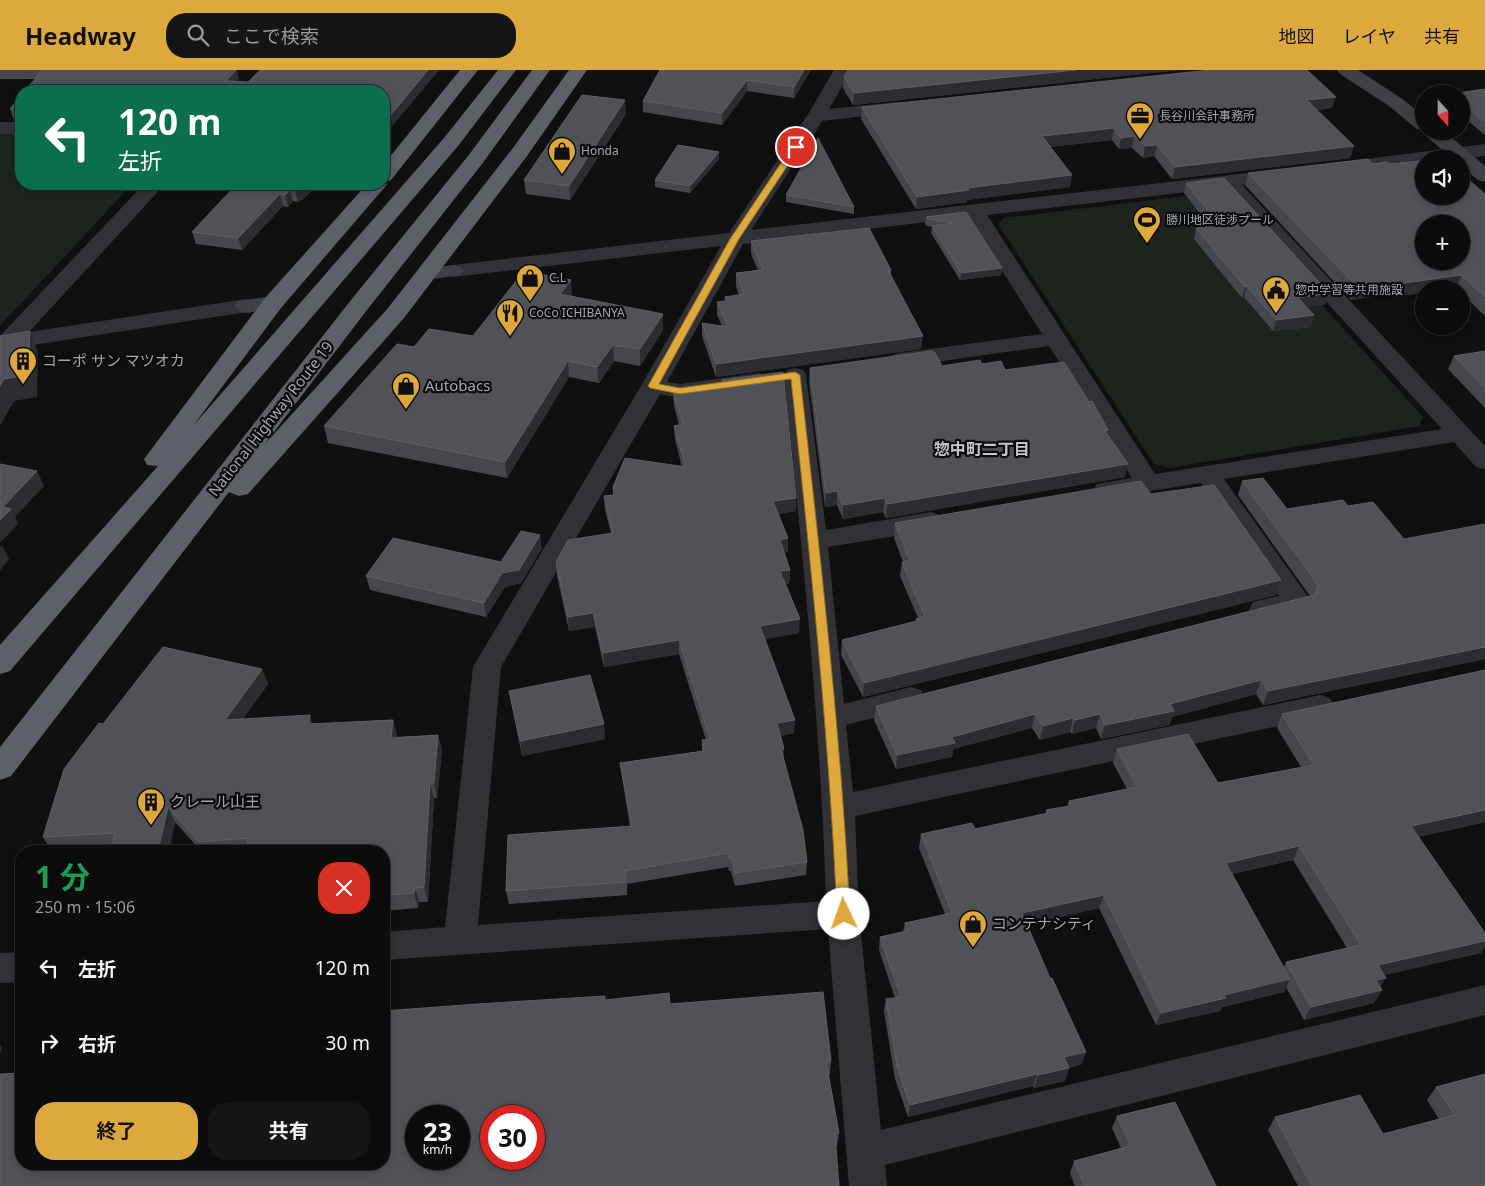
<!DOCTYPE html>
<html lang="ja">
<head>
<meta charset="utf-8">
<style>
  :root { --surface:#0c0c0d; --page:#151516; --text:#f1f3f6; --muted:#9a9b9d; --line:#2c2c2e; --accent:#dea93c }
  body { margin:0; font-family:"Noto Sans","Noto Sans JP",sans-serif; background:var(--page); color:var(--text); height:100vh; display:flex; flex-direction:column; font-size:19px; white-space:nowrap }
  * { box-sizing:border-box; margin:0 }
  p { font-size:16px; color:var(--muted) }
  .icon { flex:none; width:28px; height:28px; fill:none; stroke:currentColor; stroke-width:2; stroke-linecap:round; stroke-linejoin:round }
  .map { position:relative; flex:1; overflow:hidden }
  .panel { position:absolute; left:15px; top:775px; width:375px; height:325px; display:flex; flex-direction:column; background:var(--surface); border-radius:20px; box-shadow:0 2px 8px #0003,0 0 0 1px var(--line) }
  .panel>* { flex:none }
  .hud { position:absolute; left:15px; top:15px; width:375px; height:105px; border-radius:20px; box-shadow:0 2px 8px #0003,0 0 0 1px var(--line); background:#0b6e4f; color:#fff; overflow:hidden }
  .needle { width:32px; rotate:159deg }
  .fabs { position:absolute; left:1415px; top:15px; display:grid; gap:10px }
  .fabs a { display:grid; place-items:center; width:55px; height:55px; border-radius:50%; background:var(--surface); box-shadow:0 2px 8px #0003,0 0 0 1px var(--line); font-size:25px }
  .speed { position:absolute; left:405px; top:1035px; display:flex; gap:10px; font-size:25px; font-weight:700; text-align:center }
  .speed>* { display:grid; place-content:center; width:65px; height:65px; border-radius:50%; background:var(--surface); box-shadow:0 2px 8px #0003,0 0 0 1px var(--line); line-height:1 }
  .speed small { font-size:12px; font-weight:400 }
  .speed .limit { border:8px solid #d22; background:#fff; color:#111 }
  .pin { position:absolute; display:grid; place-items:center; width:42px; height:42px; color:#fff; margin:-21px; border:2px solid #fff; border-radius:50%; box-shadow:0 1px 5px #0007 }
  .me { position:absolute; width:55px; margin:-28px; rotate:357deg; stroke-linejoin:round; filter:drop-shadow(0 0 4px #0008) }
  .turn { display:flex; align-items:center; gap:18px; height:105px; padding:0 20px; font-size:22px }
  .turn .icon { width:65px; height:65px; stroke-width:2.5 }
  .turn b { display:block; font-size:35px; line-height:42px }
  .round { display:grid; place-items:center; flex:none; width:52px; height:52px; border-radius:20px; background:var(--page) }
  .head { display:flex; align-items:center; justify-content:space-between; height:85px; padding:0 20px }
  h1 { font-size:30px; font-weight:700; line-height:38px; color:#1e9e55 }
  .button { display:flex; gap:10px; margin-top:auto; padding:10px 20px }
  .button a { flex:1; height:58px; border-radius:20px; background:var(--accent); color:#111; font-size:20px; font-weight:700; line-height:58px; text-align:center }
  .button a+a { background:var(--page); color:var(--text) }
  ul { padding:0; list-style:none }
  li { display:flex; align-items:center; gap:15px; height:75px; padding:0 20px }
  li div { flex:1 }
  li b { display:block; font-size:19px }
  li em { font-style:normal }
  header { display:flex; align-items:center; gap:30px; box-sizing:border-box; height:70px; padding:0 25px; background:var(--accent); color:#111 }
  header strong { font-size:24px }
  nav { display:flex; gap:28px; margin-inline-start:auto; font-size:18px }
  .search { width:350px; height:45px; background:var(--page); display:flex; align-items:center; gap:12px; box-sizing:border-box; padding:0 18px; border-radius:20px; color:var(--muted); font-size:19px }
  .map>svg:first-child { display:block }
</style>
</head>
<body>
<header>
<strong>Headway</strong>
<div class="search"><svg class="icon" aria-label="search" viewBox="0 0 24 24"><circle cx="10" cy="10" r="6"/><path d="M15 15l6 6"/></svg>ここで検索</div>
<nav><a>地図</a><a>レイヤ</a><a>共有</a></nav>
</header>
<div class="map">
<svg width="1485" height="1116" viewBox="0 0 1485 1116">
  <rect width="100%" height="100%" fill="#101011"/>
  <g fill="#1d241e">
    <path d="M0 63 21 64V114H132L0 256Z"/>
    <path d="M1211 123 1224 126 1423 347 1419 356 1170 398 1154 394 998 154 1004 148Z"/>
  </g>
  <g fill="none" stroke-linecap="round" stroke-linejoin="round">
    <g fill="#323236" fill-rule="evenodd">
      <path d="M834 0H852L829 39 898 32 904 33 907 37 904 41 898 42 822 51 751 160 1282 99 1289 101 1292 105 1289 109 1242 115 1485 376V399L1476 397 1454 372 1224 409 1311 531 1307 538C1290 543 1270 551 1253 546L1249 539 1253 532 1279 526 1201 413 1106 428 1097 426 1093 420 1097 414 1132 408 1049 276 900 297 892 295 889 290 892 285 900 283 1042 264 968 147 743 174 667 312 680 314 759 303 767 305 771 310 767 315 759 317 680 328 660 324 501 597 478 855 826 831C821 655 802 480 784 305L787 300 795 298 803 300 806 305 826 460 931 442 940 445 944 451 940 457 931 460 828 477 844 634 911 617 921 620 925 628 921 636 846 655 853 722 1320 625 1330 628 1334 636 1330 644 1320 647 855 746 859 844 881 1060 1485 915V945L885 1095 887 1116H849L828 859 384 890V862L445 857 473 597 641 316 721 176 453 207 446 205 442 201 446 197 453 195 729 163 807 46ZM1223 118 1442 359 1155 404 987 145Z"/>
      <rect x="0" y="52" width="21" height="12"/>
      <path d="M1485 74V86L1461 89H1424V93L1350 103 1343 101 1340 97 1343 93 1350 91Z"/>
      <path d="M144 114H165L29 262 246 229 254 231 257 236 254 241 0 280V266Z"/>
      <path d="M21 882V912L0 913V883Z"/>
    </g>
    <g fill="#404146" fill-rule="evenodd">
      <path d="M1337 0H1358L1401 28 1424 46V61H1444L1485 96V112L1478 110 1461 96V89H1453L1425 65 1423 60 1417 59 1389 36 1340 4Z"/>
      <path d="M453 195 460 197 464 201 460 205 426 210 419 208 415 204 419 200Z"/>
      <path d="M273 226 281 228 284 233 281 238 246 243 238 241 235 236 238 231Z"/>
    </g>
    <g fill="#5e6067" fill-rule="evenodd">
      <path d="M460 0H478L391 110 385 112 387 114 384 118 281 238 193 356 444 68 498 0H516L458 76 10 601 0 604V575L158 396 147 395 144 389 265 228 367 114H384V94Z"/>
      <path d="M532 0H550L482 94 367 240 264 375 388 238 513 78 569 0H587L527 86 404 248 248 424 239 426 229 422 11 706 0 710V677L351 230 468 86Z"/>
    </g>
  </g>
  <g fill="#46474c" fill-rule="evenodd">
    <path d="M0 0H237L239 10 238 12H248L260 0H439L386 63 387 66 384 69V21L35 9H0Z"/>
    <path d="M660 0H811L794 28 747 21 722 55 643 42V31Z"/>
    <path d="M1179 0 853 35 843 18 844 7Z"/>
    <path d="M1485 19V65L1461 45V24Z"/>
    <path d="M21 25V50H14L10 39Z"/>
    <path d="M862 37 1332 38 1317 40 1350 88 1172 109 1154 86 1143 88 1132 78 1119 79 1112 70 1050 77 1070 117 967 130V132L916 139 861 49Z"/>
    <path d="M626 44 570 130 526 124 524 110Z"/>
    <path d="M719 82V89L690 123 655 117V110Z"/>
    <path d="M1373 94 1424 126 1485 124V246L1461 223V219H1457L1456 218 1392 227 1389 224 1351 230 1245 115 1248 103Z"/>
    <path d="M1186 113 1326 234 1306 237 1311 257 1273 261 1244 227 1242 228 1194 169 1198 150 1204 149 1184 123Z"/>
    <path d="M237 114H318L303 129 298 132 293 131 288 137 283 136 242 180 196 174 192 162Z"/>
    <path d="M786 125 854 137V144L786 132Z"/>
    <path d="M966 142 1002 198 1001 205 960 210 931 163 932 157 927 156 925 154 926 147Z"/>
    <path d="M751 171 891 200V205L921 279 716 307 702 266V253L722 256 717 245V232L725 231V227L739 225 736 216V203L758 200 751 184Z"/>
    <path d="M572 226V227L663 244V260L640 296 614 291 599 313 569 307 507 408 328 373 324 356 473 266Z"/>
    <path d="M1485 281V338L1448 299 1454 286Z"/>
    <path d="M982 294 1005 300 1107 364 1125 407 886 448 883 442 843 449 837 435 825 437 809 312 810 298 942 296Z"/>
    <path d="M722 310 796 441 778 444 788 482 784 483 790 500 789 514H785L799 563 765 569 794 663 780 666 784 679V690L807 792 806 805 735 816 731 801H729L728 797 627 814V825L509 834 506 821 630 757 622 707 620 693 702 681V670H706L679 584 604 597 595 557 569 561 557 506 556 492 611 463 605 440 604 426 613 425V417L682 397 675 369 674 356 679 355 674 336 673 322 722 316Z"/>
    <path d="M1242 411 1287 439 1348 436 1404 469 1485 454V589L1263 635 1256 624 1172 647 1169 655 1101 669 1096 658 1072 664 1070 662 1040 670 1032 658 953 679 952 687 896 699 874 650 876 636 1310 526 1238 425Z"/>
    <path d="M1151 424 1281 510 1276 525 863 627 841 585 842 570 916 551V549L918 548 900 506 902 492H903L894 468 895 453Z"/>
    <path d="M542 478 521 513 505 517 486 547 370 520 366 506 501 492Z"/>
    <path d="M262 599 268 614 243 649 313 654 393 650 396 667 438 665 442 680 437 728H434L428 832H419L418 838 384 841V781H201L175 752 169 781H110L111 779 71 781H51L43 767 103 654Z"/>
    <path d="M1485 600V752L1418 767 1481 883 1384 905 1380 917 1382 920 1374 933 1304 950 1286 917 1284 922 1222 937 1220 941 1156 955 1099 838 1027 855 1082 994 1069 998 1065 1011 1034 1018 1033 1016 908 1047 895 1009 884 941 886 929 895 928 879 880 880 867 903 862 905 853 945 844 919 778 921 764 975 759 1046 744V740L1067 736 1069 731 1127 719 1113 693 1117 679 1218 713 1301 697 1277 658 1282 644ZM1293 790 1347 878 1286 892 1284 897 1232 804Z"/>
    <path d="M509 621 605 669 522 686Z"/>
    <path d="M605 930 670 934 831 991 830 1004H828L839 1063 837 1076 21 1094Z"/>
    <path d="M1485 1004V1116H1298L1268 1060 1275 1047 1383 1064 1439 1049 1427 1030 1436 1017Z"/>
    <path d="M1117 1046 1216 1116H1075L1070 1103 1074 1091 1121 1078 1112 1058Z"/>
  </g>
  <g fill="#2c2d30">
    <path d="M236 0H237L239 10 231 20 228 9Z"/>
    <path d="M428 0H439L386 63 387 66 384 69V53Z"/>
    <path d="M804 0H811L794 28V17Z"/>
    <path d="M1076 0H1179L853 35 854 23Z"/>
    <path d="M747 10V21L722 55V43Z"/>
    <path d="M1336 27 1332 38 1303 42 1307 30Z"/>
    <path d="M625 30 626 44 570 130 569 116Z"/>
    <path d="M1114 58 1112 70 1040 78 1042 66Z"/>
    <path d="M1134 66 1132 78 1119 79 1121 68Z"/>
    <path d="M1157 75 1154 86 1143 88 1145 76Z"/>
    <path d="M1354 76 1350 88 1172 109 1175 97Z"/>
    <path d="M719 82V89L690 123V116Z"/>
    <path d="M1072 105 1070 117 967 130V132L916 139 917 127 967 118Z"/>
    <path d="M304 114H318L303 129 298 132 295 120Z"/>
    <path d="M290 120 293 131 288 137 285 125Z"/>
    <path d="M280 124 283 136 242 180 238 168Z"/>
    <path d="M1002 198 1001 205 960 210 961 203Z"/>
    <path d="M1462 205 1456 218 1451 219H1424V223L1392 227 1397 214Z"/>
    <path d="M571 210 572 226 562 240 560 224Z"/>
    <path d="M1394 211 1389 224 1351 230 1356 216Z"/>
    <path d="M1247 216 1244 227 1242 228 1245 217Z"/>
    <path d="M1329 223 1326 234 1295 239 1298 228Z"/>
    <path d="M663 244V260L640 296V279Z"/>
    <path d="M1314 245 1311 257 1273 261 1276 250Z"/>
    <path d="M30 261 38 283 37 327 14 331 0 356V316Z"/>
    <path d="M923 266 921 279 716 307V294Z"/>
    <path d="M613 275 614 291 599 313 597 297Z"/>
    <path d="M568 291 569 307 507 408 505 392Z"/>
    <path d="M1128 394 1125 407 886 448 887 434Z"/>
    <path d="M37 401 44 416 15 447 18 454 0 473V450L3 437Z"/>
    <path d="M837 421V435L825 437 826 423Z"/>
    <path d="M796 428V441L773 445V431Z"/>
    <path d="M885 428 883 442 843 449V435Z"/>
    <path d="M540 465 542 478 521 513 505 517 486 547 484 533 502 503Z"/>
    <path d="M788 468V482L780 484V470Z"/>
    <path d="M2 475 9 489 0 500V477Z"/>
    <path d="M790 500 789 514 780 515V501Z"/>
    <path d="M1281 510 1276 525 863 627 864 613Z"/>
    <path d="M593 543 595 557 569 561 568 547Z"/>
    <path d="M800 549 799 563 760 570V556Z"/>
    <path d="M679 570V584L604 597 603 583Z"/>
    <path d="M1485 577V589L1263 635 1268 621Z"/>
    <path d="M262 599 268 614 231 666 225 650Z"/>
    <path d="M1261 610 1256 624 1172 647 1169 655 1101 669 1105 655 1170 634Z"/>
    <path d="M1035 644 1032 658 953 679 952 687 896 699 897 685 952 667Z"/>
    <path d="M1100 644 1096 658 1072 664 1075 650Z"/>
    <path d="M310 645 315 660 309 654Z"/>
    <path d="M1073 648 1070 662 1040 670 1043 656Z"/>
    <path d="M393 650 397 665 395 683 391 668Z"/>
    <path d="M795 650 794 663 776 667 777 653Z"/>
    <path d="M604 654 605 669 522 686 520 671Z"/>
    <path d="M438 665 442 680 437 728 434 713Z"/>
    <path d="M781 679H784V692Z"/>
    <path d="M430 713 434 728 428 832 424 817Z"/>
    <path d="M168 737 175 752 169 781H158Z"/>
    <path d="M1485 740V752L1404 770 1411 756Z"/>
    <path d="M1299 776 1293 790 1221 806 1226 793Z"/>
    <path d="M415 818 419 832 418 838 414 823Z"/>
    <path d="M1104 825 1099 838 1019 857 1022 843Z"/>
    <path d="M1485 871V877L1481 883 1371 908 1378 895Z"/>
    <path d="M1386 908 1378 921 1376 910Z"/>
    <path d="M1290 909 1284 922 1222 937 1220 941 1156 955 1161 943 1224 925Z"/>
    <path d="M1382 920 1374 933 1304 950 1311 937Z"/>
    <path d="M0 975 2 978 0 984Z"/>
    <path d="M1086 982 1082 994 1060 1000 1064 987Z"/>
    <path d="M1069 998 1065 1011 1034 1018 1038 1005Z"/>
    <path d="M1037 1004 1033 1016 908 1047 910 1035Z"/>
  </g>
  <g fill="#505257" stroke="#5d5f65" fill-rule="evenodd">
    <path d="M42 0H236L228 9V11L248 12 260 0H428L384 53V21H25Z"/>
    <path d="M660 0H804L794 17 747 10 722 43 643 31Z"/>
    <path d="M848 0H1076L854 23 844 7Z"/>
    <path d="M1210 0H1307L1336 27 1307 30 1354 76 1175 97 1157 75 1145 76 1134 66 1121 68 1114 58 1042 66 1072 105 967 118 969 120 917 127 862 37Z"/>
    <path d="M1485 19V52L1461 32V24H1452Z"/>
    <path d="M21 25V39H10Z"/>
    <path d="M582 25 625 30 569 116 524 110Z"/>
    <path d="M818 68 854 137 786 125Z"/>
    <path d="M678 75 719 82 690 116 655 110Z"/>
    <path d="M1368 89 1373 94 1387 92 1389 94 1421 91 1424 93V126H1461V103L1485 124V227L1462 205 1397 214 1394 211 1356 216 1248 103ZM1424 154H1461V191H1424Z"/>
    <path d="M1224 108 1329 223 1298 228 1314 245 1276 250 1247 216 1245 217 1196 158 1205 157 1198 150 1214 148 1186 113Z"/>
    <path d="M237 114H304L300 118 295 120H290L285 125 280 124 238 168 192 162Z"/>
    <path d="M966 142 1002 198 961 203 932 156 953 153 928 149 926 147Z"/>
    <path d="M869 158 891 200H888L923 266 716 294 702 253 728 257 717 232 726 231 725 227 744 224 736 203 763 200 751 171Z"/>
    <path d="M524 201 571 210 560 224 663 244 640 279 613 275 597 297 568 291 505 392 324 356 397 274 414 277 429 259 473 266Z"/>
    <path d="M30 261 28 305 4 309 0 316V266Z"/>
    <path d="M931 281 935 283 942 296 980 290 982 294 1001 291 1005 300 1064 292 1089 332 1092 331 1108 360 1105 361 1128 394 887 434 885 428 843 435 837 421 826 423 810 298Z"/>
    <path d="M1485 281V318L1454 286Z"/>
    <path d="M783 302 796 428 773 431 788 468 780 470 790 500 780 501 800 549 760 556 795 650 777 653 784 679H781L803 760 807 792 735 803 731 787 728 788V783L625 801 626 812 506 821 508 765 632 756 620 693 704 681 702 670 710 669 679 570 603 583 593 543 568 547 556 492 568 470 613 463 604 426 614 425 613 417 625 388 686 397 674 356 683 354 673 322 724 315 722 310Z"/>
    <path d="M0 394 37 401 3 437 11 439 0 450Z"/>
    <path d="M1263 408 1287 439 1343 430 1348 436 1373 432 1404 469 1485 454V577L1268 621 1261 610 1170 634 1174 641 1105 655 1100 644 1075 650 1073 648 1043 656 1035 644 952 667 955 673 897 685 876 636 1314 525 1318 516 1314 509 1242 411Z"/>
    <path d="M1141 411 1151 424 1214 415 1281 510 864 613 842 570 917 551 916 549 925 547 902 492 910 491 895 453Z"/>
    <path d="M521 461 540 465 519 500 502 503 484 533 366 506 393 468 501 492Z"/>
    <path d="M163 577 262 599 225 650 310 645 309 654 393 650 391 668 438 665 434 713H430L424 817 415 818 414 823 384 825V781H249L247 768 199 772 168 737 158 781H110L115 763 43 767 64 699 99 653 103 654Z"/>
    <path d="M1485 600V740L1411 756 1485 863V871L1378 895 1386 908 1376 910 1382 920 1311 937 1286 892 1361 875 1299 776 1226 793 1290 909 1224 925 1226 928 1161 943 1104 825 1022 843 1050 908H1052L1086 982 1064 987 1069 998 1038 1005 1037 1004 910 1035 897 996 886 929 901 927 880 867 907 861 905 853 952 843 921 764 972 753 975 759 1048 743 1046 740 1071 736 1069 731 1137 717 1117 679 1188 664 1218 713 1314 695 1282 644Z"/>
    <path d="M590 605 604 654 520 671 509 621Z"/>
    <path d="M823 922 831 991H826L839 1063 835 1064 839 1116H0V1004L21 1003V1094H384V941L477 934 605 926V930L669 923 670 934ZM416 1046H459V1089H416ZM491 1046H534V1089H491Z"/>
    <path d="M1485 1004V1115L1482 1116H1312L1275 1047 1360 1025 1383 1064 1455 1045 1436 1017Z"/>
    <path d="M1175 1032 1216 1116H1085L1074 1091 1131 1076 1117 1046Z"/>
  </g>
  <path fill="#dea93c" stroke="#906e27" d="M793 75 800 77 739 169 659 314 680 318 795 302 800 305C820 484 841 664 850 844L848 848 844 850 839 848 837 844C829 665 810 487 791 309L680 324 650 318 648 316 730 169Z"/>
  <defs>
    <g id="office-pin" transform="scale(1.4375)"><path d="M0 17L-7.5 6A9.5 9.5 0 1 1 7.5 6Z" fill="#dea93c" stroke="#0b0b0c"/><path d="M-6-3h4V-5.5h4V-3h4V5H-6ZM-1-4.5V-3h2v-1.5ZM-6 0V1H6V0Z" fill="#111"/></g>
    <g id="shop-pin" transform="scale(1.4375)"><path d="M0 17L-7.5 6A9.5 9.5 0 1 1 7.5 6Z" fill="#dea93c" stroke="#0b0b0c"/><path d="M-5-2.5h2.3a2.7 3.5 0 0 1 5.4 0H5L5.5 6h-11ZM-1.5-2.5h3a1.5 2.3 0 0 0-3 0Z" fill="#111"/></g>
    <g id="stadium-pin" transform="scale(1.4375)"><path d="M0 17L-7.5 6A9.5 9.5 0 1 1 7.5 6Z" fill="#dea93c" stroke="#0b0b0c"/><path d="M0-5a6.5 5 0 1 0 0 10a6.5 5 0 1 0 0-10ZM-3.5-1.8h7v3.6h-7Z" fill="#111"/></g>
    <g id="civic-pin" transform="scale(1.4375)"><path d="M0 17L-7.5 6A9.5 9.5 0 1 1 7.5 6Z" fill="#dea93c" stroke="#0b0b0c"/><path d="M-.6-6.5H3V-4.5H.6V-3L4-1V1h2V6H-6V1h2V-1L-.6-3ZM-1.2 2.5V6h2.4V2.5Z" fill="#111"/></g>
    <g id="restaurant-pin" transform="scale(1.4375)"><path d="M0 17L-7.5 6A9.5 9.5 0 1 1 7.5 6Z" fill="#dea93c" stroke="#0b0b0c"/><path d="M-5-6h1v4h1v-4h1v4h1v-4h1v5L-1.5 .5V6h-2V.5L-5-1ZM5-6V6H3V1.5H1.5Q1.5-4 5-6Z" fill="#111"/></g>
    <g id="building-pin" transform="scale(1.4375)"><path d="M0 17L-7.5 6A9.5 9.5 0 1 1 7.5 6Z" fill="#dea93c" stroke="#0b0b0c"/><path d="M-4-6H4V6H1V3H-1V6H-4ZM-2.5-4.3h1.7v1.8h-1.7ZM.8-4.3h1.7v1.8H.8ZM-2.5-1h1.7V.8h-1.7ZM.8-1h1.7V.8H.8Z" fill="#111"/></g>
  </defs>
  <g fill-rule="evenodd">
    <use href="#office-pin" x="1140" y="46"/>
    <use href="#shop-pin" x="562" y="81"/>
    <use href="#stadium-pin" x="1147" y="150"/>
    <use href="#shop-pin" x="530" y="208"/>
    <use href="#civic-pin" x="1276" y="220"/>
    <use href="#restaurant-pin" x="510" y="243"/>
    <use href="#building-pin" x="23" y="291"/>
    <use href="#shop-pin" x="406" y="316"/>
    <use href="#building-pin" x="151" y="732"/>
    <use href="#shop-pin" x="973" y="854"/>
  </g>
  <g text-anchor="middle" stroke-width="4.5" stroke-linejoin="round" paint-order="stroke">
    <g font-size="12" fill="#a3a7b1" stroke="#0b0b0c" text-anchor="start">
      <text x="1159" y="50">長谷川会計事務所</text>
      <text x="581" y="85">Honda</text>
      <text x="1166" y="154">勝川地区徒渉プール</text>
      <text x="549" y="212">C.L</text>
      <text x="1295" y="224">惣中学習等共用施設</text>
      <text x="529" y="247">CoCo ICHIBANYA</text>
    </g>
    <g font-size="15" fill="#a3a7b1" stroke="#0b0b0c" text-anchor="start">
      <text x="42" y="296">コーポ サン マツオカ</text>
      <text x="425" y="321">Autobacs</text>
      <text x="170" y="737">クレール山王</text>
      <text x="992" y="859">コンテナシティ</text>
    </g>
    <g font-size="15" fill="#a3a7b1" stroke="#0b0b0c">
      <text transform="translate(271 349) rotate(-52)" y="5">National Highway Route 19</text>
    </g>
    <g font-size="16" font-weight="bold" fill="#c3c6cd" stroke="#0b0b0c">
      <text x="982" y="385">惣中町二丁目</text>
    </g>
  </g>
</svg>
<div class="fabs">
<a><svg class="needle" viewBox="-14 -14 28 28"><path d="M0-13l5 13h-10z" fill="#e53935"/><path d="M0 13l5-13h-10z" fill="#9a9b9d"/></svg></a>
<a><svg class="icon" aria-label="sound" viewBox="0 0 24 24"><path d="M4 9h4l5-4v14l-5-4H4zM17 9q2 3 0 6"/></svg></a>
<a>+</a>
<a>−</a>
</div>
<div class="speed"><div>23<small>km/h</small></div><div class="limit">30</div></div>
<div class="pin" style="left:796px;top:77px;background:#d93025"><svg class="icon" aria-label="arrive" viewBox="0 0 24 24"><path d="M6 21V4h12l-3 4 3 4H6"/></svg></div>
<svg class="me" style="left:844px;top:844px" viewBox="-20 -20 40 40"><circle r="19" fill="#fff"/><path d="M0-13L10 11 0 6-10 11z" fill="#dea93c"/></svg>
<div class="hud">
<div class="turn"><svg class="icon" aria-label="left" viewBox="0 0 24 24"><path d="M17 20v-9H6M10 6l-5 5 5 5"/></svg><div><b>120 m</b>左折</div></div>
</div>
<section class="panel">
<div class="head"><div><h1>1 分</h1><p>250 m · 15:06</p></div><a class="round" style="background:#d93025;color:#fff"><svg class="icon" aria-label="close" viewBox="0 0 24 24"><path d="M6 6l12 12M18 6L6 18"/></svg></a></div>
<ul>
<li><svg class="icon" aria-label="left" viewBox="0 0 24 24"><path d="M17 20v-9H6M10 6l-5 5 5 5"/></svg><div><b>左折</b></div><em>120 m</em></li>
<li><svg class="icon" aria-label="right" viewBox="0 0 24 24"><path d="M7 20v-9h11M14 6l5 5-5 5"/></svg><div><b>右折</b></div><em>30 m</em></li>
</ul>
<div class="button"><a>終了</a><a>共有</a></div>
</section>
</div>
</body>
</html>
